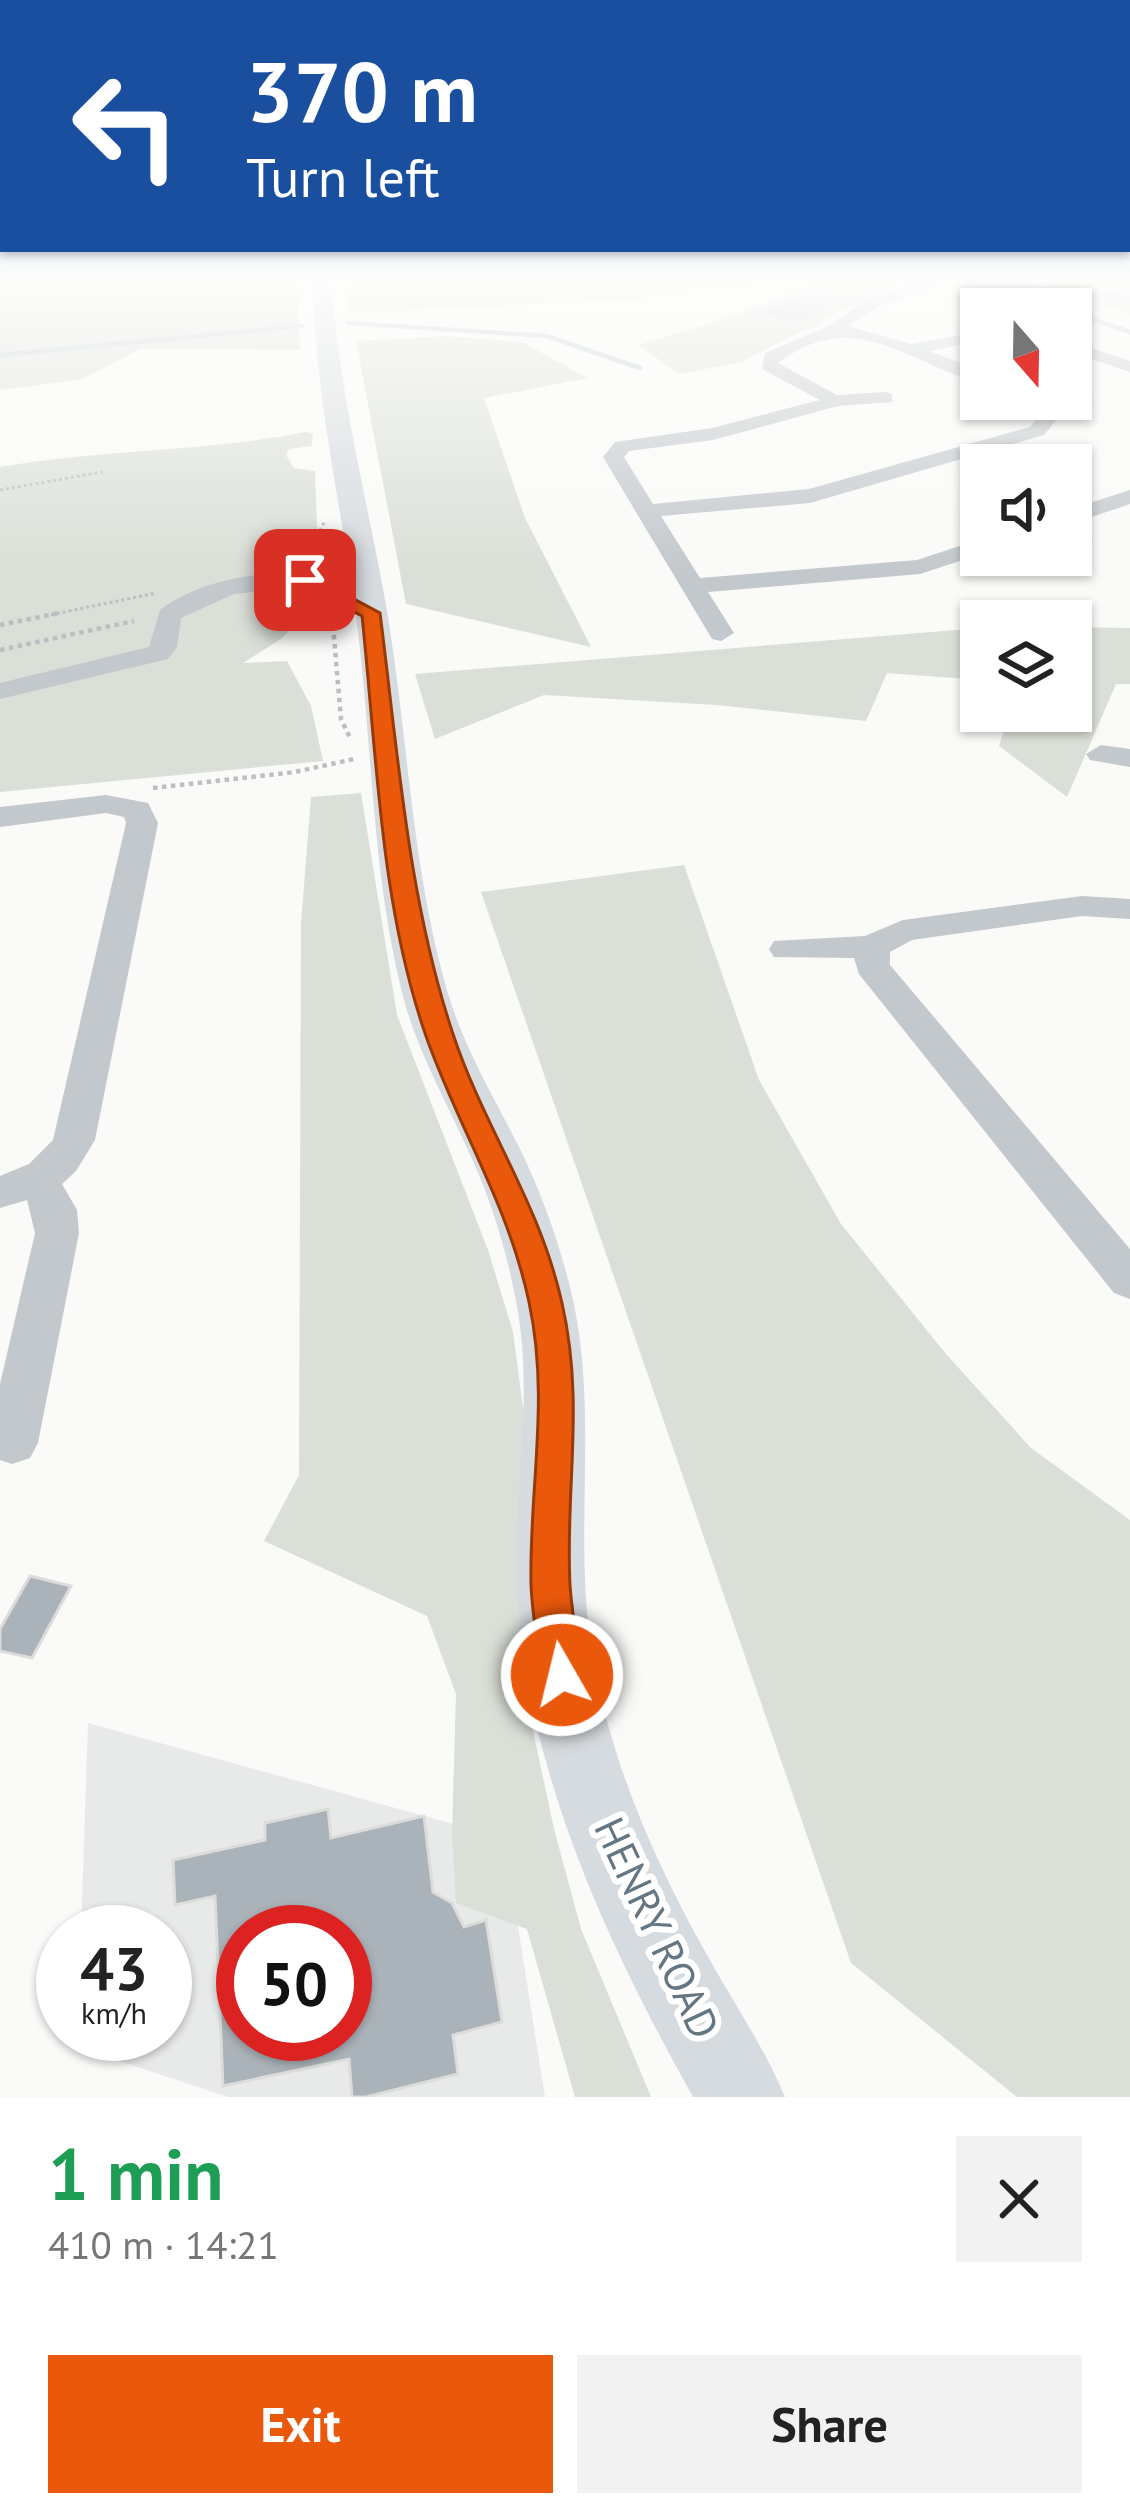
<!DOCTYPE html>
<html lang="en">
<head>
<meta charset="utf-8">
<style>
  :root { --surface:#fff; --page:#f2f2f2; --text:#222; --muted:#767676; --accent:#ea580c }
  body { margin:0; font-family:"PT Sans",sans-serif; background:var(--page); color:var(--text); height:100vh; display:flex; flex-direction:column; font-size:45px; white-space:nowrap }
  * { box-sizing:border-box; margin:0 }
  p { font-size:39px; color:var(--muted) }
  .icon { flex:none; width:66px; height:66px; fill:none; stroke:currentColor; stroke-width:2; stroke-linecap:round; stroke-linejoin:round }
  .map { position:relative; height:2097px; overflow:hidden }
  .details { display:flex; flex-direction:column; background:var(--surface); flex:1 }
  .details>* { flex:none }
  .hud { position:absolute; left:0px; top:0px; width:1131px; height:252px; box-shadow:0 3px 9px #0004; background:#1a4fa0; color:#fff; overflow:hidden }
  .needle { width:78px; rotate:160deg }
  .buttons { position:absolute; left:960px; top:288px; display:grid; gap:24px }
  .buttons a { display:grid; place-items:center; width:132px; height:132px; border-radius:0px; background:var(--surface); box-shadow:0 3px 9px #0004; font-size:60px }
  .speed { position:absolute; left:36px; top:1905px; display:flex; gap:24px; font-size:60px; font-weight:700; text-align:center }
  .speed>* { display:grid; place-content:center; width:156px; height:156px; border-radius:50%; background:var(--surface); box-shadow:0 3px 9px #0004; line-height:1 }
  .speed small { font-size:30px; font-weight:400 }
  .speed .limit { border:18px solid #d22; background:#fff; color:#111 }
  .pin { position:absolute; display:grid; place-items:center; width:102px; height:102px; color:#fff; margin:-51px; border-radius:24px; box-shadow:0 6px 18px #0006 }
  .me { position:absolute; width:132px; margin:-66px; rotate:352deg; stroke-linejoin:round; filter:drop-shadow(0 0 9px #0008) }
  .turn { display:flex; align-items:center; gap:42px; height:252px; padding:0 48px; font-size:54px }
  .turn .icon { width:156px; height:156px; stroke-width:2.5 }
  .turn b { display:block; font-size:84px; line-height:102px }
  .round { display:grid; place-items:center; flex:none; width:126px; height:126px; border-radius:0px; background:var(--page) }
  .summary { display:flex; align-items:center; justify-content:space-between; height:204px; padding:0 48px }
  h1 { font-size:72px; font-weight:600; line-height:90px; color:#1e9e55 }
  .cta { display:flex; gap:24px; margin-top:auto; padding:24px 48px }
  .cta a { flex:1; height:138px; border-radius:0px; background:var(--accent); color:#fff; font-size:48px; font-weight:600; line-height:138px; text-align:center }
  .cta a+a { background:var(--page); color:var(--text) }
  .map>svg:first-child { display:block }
</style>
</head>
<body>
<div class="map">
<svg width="1130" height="2097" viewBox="0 0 1130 2097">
  <rect width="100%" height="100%" fill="#fafaf8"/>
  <path fill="#e8e9e9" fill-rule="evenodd" d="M88 1723 504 1838 545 2097H228L77 2047V2034H165V1932H81ZM243 1932H345V2034H243Z"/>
  <g fill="#dadfd7">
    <path d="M0 279H297L300 350 140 349 83 379 0 390Z"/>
    <path d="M782 279 744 289 699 288 639 299 349 313 347 280Z"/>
    <path d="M825 279 911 280 823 319 818 327 799 332 742 362 679 374 638 345 740 314Z"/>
    <path d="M1033 279H1130V314Z"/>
    <path d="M447 336 522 342 588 378 484 398 525 518 591 647 406 604 356 341Z"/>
    <path d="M306 432 313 434 312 446 289 449 286 455 294 468 315 471 317 529 323 532 318 539 324 541 325 552 309 563 258 572 269 593 296 596 306 614 281 639 243 663 287 661 311 706 323 761 0 792V467C102 449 204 452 306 432Z"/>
    <path d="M1071 627 1130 628V684H1116L1067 797 999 746 1010 711H1071Z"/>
    <path d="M981 628V680L887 673 866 721 717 705 544 695 435 739 415 674Z"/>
    <path d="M361 793 397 1015 488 1250 513 1332 527 1438 519 1591 524 1689 554 1829 581 1929 651 2097H575L527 1929 456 1903 452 1834 456 1694 427 1616 264 1541 299 1475 301 924 311 797Z"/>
    <path d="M684 865 759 1080 841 1224 946 1354 1031 1448 1130 1520V2097H1017L851 1963 481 892Z"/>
  </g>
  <path fill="#bbc7cb" d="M810 293 839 300 798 321 758 313Z"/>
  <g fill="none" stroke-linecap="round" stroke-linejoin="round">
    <g stroke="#bbc7cb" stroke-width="4.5">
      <path d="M952 279 974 284"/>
      <path d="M969 283 1130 296"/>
      <path d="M990 289 1060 309"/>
      <path d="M1071 312 1130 332"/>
      <path d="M348 323 547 336 640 368"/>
      <path d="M0 355 302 326"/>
    </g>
  </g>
  <g fill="#aab3b9" stroke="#dcdcda" stroke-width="3" fill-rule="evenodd">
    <path d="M30 1576 71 1586 32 1658 0 1651V1629Z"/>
    <path d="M328 1809 331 1838 424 1816 433 1892 452 1903 464 1927 486 1920 502 2022 453 2035 458 2074 366 2097H352L349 2059 223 2086 215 1896 175 1905 173 1860 265 1840V1823ZM243 1932H345V2034H243Z"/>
  </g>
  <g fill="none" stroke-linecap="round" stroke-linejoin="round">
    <g stroke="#bbbfc2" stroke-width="3" stroke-dasharray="3 3" stroke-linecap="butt">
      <path d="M0 490 103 472"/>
      <path d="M295 556 313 542 325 521"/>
      <path d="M311 603 324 616"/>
      <path d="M45 616 156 593"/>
    </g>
    <g stroke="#bbbfc2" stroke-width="4.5" stroke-dasharray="4.5 4.5" stroke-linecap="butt">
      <path d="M321 613 333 625 341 719 351 740"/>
      <path d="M0 625 59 613"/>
      <path d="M0 650 134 621"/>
      <path d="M153 788 295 772 354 759"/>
    </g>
    <g fill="#c3c8cc" fill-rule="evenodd">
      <path d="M930 279H956L878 306 848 326 911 344 981 331V341L929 351 981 371V384C905 361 853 306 778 363L837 395 885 392 892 394V402L838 406 713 440 629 451 624 457 653 504 809 489 1030 427 1038 417 1021 399H1044L1058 418 1044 435 810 503 661 516 700 578 917 560 981 539V554L920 574 708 592 734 633 721 641 712 639 603 457 615 442 712 428 820 400 762 369 765 353 831 325 866 299Z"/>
      <path d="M1071 341 1130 361V372L1071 352Z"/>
      <path d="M1130 490V504L1071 524V509Z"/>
      <path d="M364 568 376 575 373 580 234 594 181 618 177 647 168 659 0 699V683L149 647 160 610C216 568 297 572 364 568Z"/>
      <path d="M1101 745 1130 749V767L1090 760 1086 754Z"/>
      <path d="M106 795 148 803 158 823 95 1140 76 1171 62 1184 77 1210 79 1233 38 1443 30 1458 12 1464 0 1460V1384L35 1233 27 1200 0 1208V1176L29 1164 53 1140 126 823 124 817 106 813 0 827V807Z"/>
      <path d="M1082 896 1130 899V919L1082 916 912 940 890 952V965L1130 1249V1299L1114 1293 859 974 854 958 774 957 769 949 774 941 865 936 903 920Z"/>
    </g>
    <path fill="#d6dbdf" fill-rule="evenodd" d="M313 279H332C338 394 369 504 388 617 409 746 412 877 451 1003 468 1055 496 1101 520 1149 541 1192 557 1237 569 1283 601 1405 572 1530 592 1653 610 1760 654 1861 707 1955 733 2002 764 2047 785 2097H693C606 1941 528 1774 517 1593 512 1495 535 1398 516 1301 506 1248 490 1196 467 1148 445 1099 418 1052 404 1000 371 874 373 744 356 616 341 503 314 393 313 279Z"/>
  </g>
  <linearGradient id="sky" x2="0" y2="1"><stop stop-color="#96bcdc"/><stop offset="0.49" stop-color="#fdfdfc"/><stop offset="1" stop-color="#fdfdfc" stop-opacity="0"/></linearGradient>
  <rect width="1130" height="572" fill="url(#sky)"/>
  <path fill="#ea580c" stroke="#983908" stroke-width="3" d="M299 576H311L380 613C398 754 408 899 453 1034 484 1128 539 1201 562 1303 585 1404 565 1487 570 1585 572 1615 578 1645 582 1675L576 1689 562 1694 548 1689 542 1675C538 1645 532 1614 531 1584 529 1488 550 1400 529 1302 508 1204 460 1131 427 1039 380 906 377 756 362 616L299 584Z"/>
  <g text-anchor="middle" stroke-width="12" stroke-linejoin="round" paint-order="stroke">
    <g font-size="42" fill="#657683" stroke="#fff">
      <text transform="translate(657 1928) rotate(65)" y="15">HENRY ROAD</text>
    </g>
  </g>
</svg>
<div class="buttons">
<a><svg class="needle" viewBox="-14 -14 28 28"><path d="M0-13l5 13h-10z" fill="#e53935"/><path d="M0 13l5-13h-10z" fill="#767676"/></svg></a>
<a><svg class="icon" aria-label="sound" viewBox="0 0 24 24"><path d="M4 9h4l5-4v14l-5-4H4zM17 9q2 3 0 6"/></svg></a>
<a><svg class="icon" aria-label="layers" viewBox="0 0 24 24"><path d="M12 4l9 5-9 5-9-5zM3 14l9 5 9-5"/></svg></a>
</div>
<div class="speed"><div>43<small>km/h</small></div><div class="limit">50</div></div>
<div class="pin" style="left:305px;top:580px;background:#d93025"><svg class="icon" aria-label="arrive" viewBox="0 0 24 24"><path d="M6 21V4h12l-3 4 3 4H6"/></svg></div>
<svg class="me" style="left:562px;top:1675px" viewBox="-20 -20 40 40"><circle r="17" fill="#ea580c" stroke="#fff" stroke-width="3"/><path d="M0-11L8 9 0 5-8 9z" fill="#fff"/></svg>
<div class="hud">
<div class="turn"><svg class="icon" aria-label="left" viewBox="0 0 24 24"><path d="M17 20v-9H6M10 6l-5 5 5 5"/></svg><div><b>370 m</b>Turn left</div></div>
</div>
</div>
<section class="details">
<div class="summary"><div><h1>1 min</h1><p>410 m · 14:21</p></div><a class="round"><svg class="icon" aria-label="close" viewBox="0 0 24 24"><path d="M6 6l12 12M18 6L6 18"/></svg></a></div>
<div class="cta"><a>Exit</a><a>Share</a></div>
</section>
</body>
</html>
